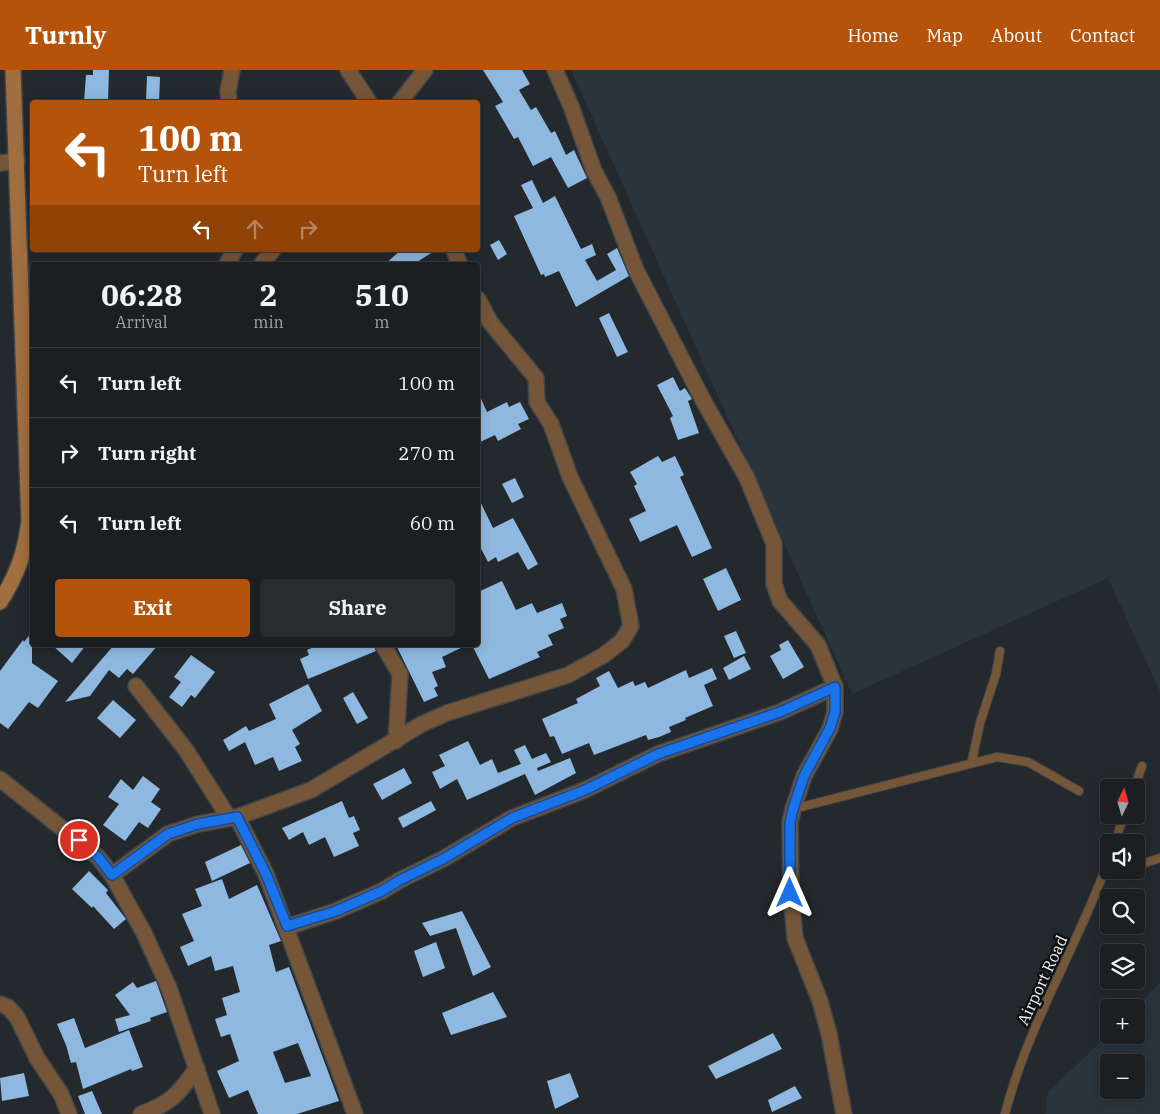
<!DOCTYPE html>
<html lang="en">
<head>
<meta charset="utf-8">
<style>
  :root { --surface:#1b1f22; --page:#282c2f; --text:#f1f3f6; --muted:#a0a2a5; --line:#393d40; --accent:#b45309 }
  body { margin:0; font-family:"IBM Plex Serif",serif; background:var(--page); color:var(--text); height:100vh; display:flex; flex-direction:column; font-size:19px; white-space:nowrap }
  * { box-sizing:border-box; margin:0 }
  p { font-size:16px; color:var(--muted) }
  .icon { flex:none; width:28px; height:28px; fill:none; stroke:currentColor; stroke-width:2; stroke-linecap:round; stroke-linejoin:round }
  .map { position:relative; flex:1; overflow:hidden }
  .sheet { position:absolute; left:30px; top:192px; width:450px; height:385px; display:flex; flex-direction:column; background:var(--surface); border-radius:5px; box-shadow:0 2px 12px #0003,0 0 0 1px var(--line) }
  .sheet>* { flex:none }
  .top-card { position:absolute; left:30px; top:30px; width:450px; height:152px; border-radius:5px; box-shadow:0 2px 12px #0003,0 0 0 1px var(--line); background:#b45309; color:#fff; overflow:hidden }
  .needle { width:32px; rotate:5deg }
  .fabs { position:absolute; left:1100px; top:709px; display:grid; gap:10px }
  .fabs a { display:grid; place-items:center; width:45px; height:45px; border-radius:5px; background:var(--surface); box-shadow:0 2px 12px #0003,0 0 0 1px var(--line); font-size:25px }
  .pin { position:absolute; display:grid; place-items:center; width:42px; height:42px; color:#fff; margin:-21px; border:2px solid #fff; border-radius:50%; box-shadow:0 1px 5px #0007 }
  .me { position:absolute; width:55px; margin:-28px; rotate:0deg; stroke-linejoin:round; filter:drop-shadow(0 0 4px #0008) }
  .turn { display:flex; align-items:center; gap:18px; height:105px; padding:0 25px; font-size:22px }
  .turn .icon { width:65px; height:65px; stroke-width:2.5 }
  .turn b { display:block; font-size:35px; line-height:42px }
  .lanes { display:flex; align-items:center; height:48px; padding:0 25px; background:#0003; justify-content:center; gap:25px; direction:ltr }
  .lanes .off { opacity:.35 }
  .eta { display:flex; justify-content:space-evenly; align-items:center; height:85px; text-align:center }
  .eta b { font-size:30px; font-weight:700; line-height:35px }
  .cta { display:flex; gap:10px; margin-top:auto; padding:10px 25px }
  .cta a { flex:1; height:58px; border-radius:5px; background:var(--accent); color:#fff; font-size:20px; font-weight:700; line-height:58px; text-align:center }
  .cta a+a { background:var(--page); color:var(--text) }
  ul { padding:0; list-style:none }
  li { display:flex; align-items:center; gap:15px; height:70px; padding:0 25px; border-top:1px solid var(--line) }
  li div { flex:1 }
  li b { display:block; font-size:19px }
  li em { font-style:normal }
  header { display:flex; align-items:center; gap:30px; box-sizing:border-box; height:70px; padding:0 25px; background:var(--accent); color:#fff }
  header strong { font-size:24px }
  nav { display:flex; gap:28px; margin-inline-start:auto; font-size:18px }
  .map>svg:first-child { display:block }
</style>
</head>
<body>
<header>
<strong>Turnly</strong>
<nav><a>Home</a><a>Map</a><a>About</a><a>Contact</a></nav>
</header>
<div class="map">
<svg width="1160" height="1044" viewBox="0 0 1160 1044">
  <rect width="100%" height="100%" fill="#24292d"/>
  <g fill="#2a343d" fill-rule="evenodd">
    <path d="M571 0H1160V622L1108 508 852 624Z"/>
    <path d="M1160 913V1044H1045L1048 1022 1109 964 1136 965V937ZM1109 992H1136V1020H1109Z"/>
  </g>
  <g fill="#8eb8df" fill-rule="evenodd">
    <path d="M93 0H109L108 32H84L86 5H93Z"/>
    <path d="M483 0H522L530 14 519 20 531 40 536 37 551 63 555 61 566 85 574 80 587 108 568 118 551 87 533 96 518 67 514 69 495 36 503 32Z"/>
    <path d="M147 6 160 7 159 32H146Z"/>
    <path d="M532 110 543 133 555 126 581 179 592 174 596 185 585 190 597 211 616 200 607 184 617 178 629 206 576 237 559 201 545 207 544 204 541 205 514 146 533 138 521 115Z"/>
    <path d="M499 170 507 184 498 190 490 175Z"/>
    <path d="M401 180H436L412 195H384Z"/>
    <path d="M609 243 628 282 617 287 599 248Z"/>
    <path d="M673 307 680 321 685 318 692 329 688 331 699 363 678 370 670 348 673 346 657 315Z"/>
    <path d="M478 322 487 342 507 332 509 337 520 332 529 349 518 354 521 359 498 371 495 365 478 373Z"/>
    <path d="M658 386 662 392 675 386 684 405 680 407 711 476 712 478 692 487 677 455 640 472 629 449 646 441 634 416 637 414 630 402Z"/>
    <path d="M515 408 524 427 512 433 502 414Z"/>
    <path d="M478 427 493 458 513 448 538 494 528 500 518 482 498 492 496 487 488 492 478 473Z"/>
    <path d="M726 498 741 530 718 541 703 509Z"/>
    <path d="M502 511 516 540 532 533 537 543 562 533 567 546 560 549 564 558 548 565 553 575 537 582 540 587 489 609 472 575H478V522Z"/>
    <path d="M736 561 746 583 734 588 724 566Z"/>
    <path d="M32 562V593L58 611 38 638 29 632 8 659 0 653V601L23 570 24 572Z"/>
    <path d="M788 570 804 597 783 609 770 586 781 580 779 575Z"/>
    <path d="M52 575H86L72 593Z"/>
    <path d="M114 575H158L133 604 127 599 119 608 109 600 90 626 65 632Z"/>
    <path d="M318 575H374L376 581 308 609 300 589 309 585 307 580Z"/>
    <path d="M396 575H467L442 587 446 597 432 602 438 616 434 618 438 626 424 632Z"/>
    <path d="M191 585 215 602 195 628 191 625 182 637 169 627 181 612 174 607Z"/>
    <path d="M744 586 751 599 729 610 723 598Z"/>
    <path d="M712 598 717 609 704 615 713 636 685 648 686 650 669 657 671 662 659 667 648 670 646 665 594 685 589 673 562 684 554 666 550 667 542 649 578 633 576 629 600 616 596 608 609 601 618 618 633 611 635 616 645 612 648 618 686 600 689 608Z"/>
    <path d="M308 614 322 641 292 660 300 674 295 677 302 691 279 701 273 687 255 695 245 672 229 681 223 670 246 656 249 661 276 649 269 634Z"/>
    <path d="M353 622 368 648 357 654 343 628Z"/>
    <path d="M113 630 136 650 120 668 97 648Z"/>
    <path d="M468 671 480 695 492 689 498 703 521 694 514 680 525 675 532 689 546 683 551 692 537 698 538 701 570 688 576 703 535 725 525 704 467 730 457 709 440 719 432 702 445 696 439 685Z"/>
    <path d="M404 698 412 713 382 730 373 714Z"/>
    <path d="M143 706 160 719 151 732 161 739 148 758 139 752 125 771 103 755 119 734 108 727 121 709 133 720Z"/>
    <path d="M342 731 349 748 354 746 360 760 353 763 359 776 334 787 325 767 309 775 303 762 289 770 282 758Z"/>
    <path d="M431 731 436 740 403 758 398 748Z"/>
    <path d="M241 775 250 793 212 811 205 792Z"/>
    <path d="M89 801 108 820 106 823 126 849 114 859 93 836 92 838 72 819Z"/>
    <path d="M222 809 229 829 257 815 281 871 269 875 276 902 289 897 339 1031 297 1044H258L248 1020 229 1028 217 1001 239 991 230 964 221 967 215 949 227 945 222 928 240 922 233 896 215 901 211 886 188 896 180 877 194 871 182 844 202 836 195 819ZM298 973 311 1006 285 1013 273 982Z"/>
    <path d="M462 841 491 897 473 906 456 858 430 866 422 853Z"/>
    <path d="M436 872 445 898 423 907 414 881Z"/>
    <path d="M156 911 167 942 150 948 151 951 119 962 115 949 130 945 115 925 133 912 137 918Z"/>
    <path d="M493 922 507 947 451 965 442 943Z"/>
    <path d="M74 948 85 978 129 960 143 997 132 1001 131 999 83 1019 76 992 71 993 66 975 57 954Z"/>
    <path d="M773 963 782 979 716 1009 708 996Z"/>
    <path d="M24 1003 29 1026 2 1031 0 1008Z"/>
    <path d="M570 1003 579 1027 555 1039 547 1011Z"/>
    <path d="M795 1016 802 1028 772 1042 768 1030Z"/>
    <path d="M92 1021 102 1044H85L78 1026Z"/>
  </g>
  <g fill="none" stroke-linecap="round" stroke-linejoin="round">
    <g stroke="#414549" stroke-width="10">
      <g id="lane">
        <path d="M972 691 980 653 996 604 1000 581"/>
        <path d="M1134 718 1142 696"/>
        <path d="M793 739 997 687 1028 692 1079 721"/>
        <path d="M1115 772 1124 745"/>
        <path d="M1136 796 1160 788"/>
        <path d="M1103 806 1121 800"/>
        <path d="M1005 1044C1028 954 1078 876 1109 789"/>
      </g>
    </g>
    <g stroke="#414549" stroke-width="18">
      <g id="street">
        <path d="M348 0 369 32"/>
        <path d="M555 0 571 36 594 101 608 127 636 200 703 330 747 408 774 474V514L780 531 818 575 835 617V642L830 659 804 706 793 739 790 753 791 823 795 868 820 931 829 964 844 1044"/>
        <path d="M229 32 228 21 232 0"/>
        <path d="M400 32 425 0"/>
        <path d="M0 93 17 91"/>
        <path d="M454 180 460 195"/>
        <path d="M226 195 235 180"/>
        <path d="M261 195 273 180"/>
        <path d="M383 575 400 604 396 671"/>
        <path d="M136 616 186 680 229 748"/>
        <path d="M0 709 98 787 112 805 144 863 169 918 212 1044"/>
        <path d="M237 747 266 804 355 1044"/>
        <path d="M112 805 168 764 198 754 237 747 311 720 422 654 447 643 568 605 604 585 622 571 631 556 624 519 570 407 551 354 537 332 536 308 490 252 478 229"/>
        <path d="M287 857 336 841 382 821 400 810 443 789 512 748 585 720 658 684 780 642 835 617"/>
        <path d="M0 934 8 937 17 947 37 988 61 1024 69 1044"/>
        <path d="M141 1044C172 1033 179 1023 197 998"/>
      </g>
    </g>
    <g stroke="#414549" stroke-width="18">
      <path id="secondary" d="M0 532C17 505 25 483 29 451L13 0"/>
    </g>
    <use href="#lane" stroke="#755639" stroke-width="8"/>
    <use href="#street" stroke="#755639" stroke-width="15"/>
    <use href="#secondary" stroke="#a06e3f" stroke-width="15"/>
  </g>
  <g fill="none" stroke-linecap="round" stroke-linejoin="round">
    <g stroke="#114b97" stroke-width="12">
      <path id="route" d="M79 770 98 787 112 805 168 764 198 754 237 747 266 804 287 856 336 841 382 821 400 810 443 789 512 748 585 720 658 684 780 642 835 617V642L830 658 804 706 793 739 790 753V823"/>
    </g>
    <use href="#route" stroke="#1a73e8" stroke-width="9"/>
  </g>
  <g text-anchor="middle" stroke-width="5" stroke-linejoin="round" paint-order="stroke">
    <g font-size="16" fill="#f0f3f6" stroke="#0f1113">
      <text transform="translate(1042 910) rotate(-65)" y="6">Airport Road</text>
    </g>
  </g>
</svg>
<div class="fabs">
<a><svg class="needle" viewBox="-14 -14 28 28"><path d="M0-13l5 13h-10z" fill="#e53935"/><path d="M0 13l5-13h-10z" fill="#a0a2a5"/></svg></a>
<a><svg class="icon" aria-label="sound" viewBox="0 0 24 24"><path d="M4 9h4l5-4v14l-5-4H4zM17 9q2 3 0 6"/></svg></a>
<a><svg class="icon" aria-label="search" viewBox="0 0 24 24"><circle cx="10" cy="10" r="6"/><path d="M15 15l6 6"/></svg></a>
<a><svg class="icon" aria-label="layers" viewBox="0 0 24 24"><path d="M12 4l9 5-9 5-9-5zM3 14l9 5 9-5"/></svg></a>
<a>+</a>
<a>−</a>
</div>
<div class="pin" style="left:79px;top:770px;background:#d93025"><svg class="icon" aria-label="arrive" viewBox="0 0 24 24"><path d="M6 21V4h12l-3 4 3 4H6"/></svg></div>
<svg class="me" style="left:790px;top:823px" viewBox="-20 -20 40 40"><path d="M0-17L14 15 0 8-14 15z" fill="#1a73e8" stroke="#fff" stroke-width="4"/></svg>
<div class="top-card">
<div class="turn"><svg class="icon" aria-label="left" viewBox="0 0 24 24"><path d="M17 20v-9H6M10 6l-5 5 5 5"/></svg><div><b>100 m</b>Turn left</div></div>
<div class="lanes"><svg class="icon" aria-label="left" viewBox="0 0 24 24"><path d="M17 20v-9H6M10 6l-5 5 5 5"/></svg><svg class="icon off" aria-label="ahead" viewBox="0 0 24 24"><path d="M12 20V5M6 11l6-6 6 6"/></svg><svg class="icon off" aria-label="right" viewBox="0 0 24 24"><path d="M7 20v-9h11M14 6l5 5-5 5"/></svg></div>
</div>
<section class="sheet">
<div class="eta">
<div><b>06:28</b><p>Arrival</p></div>
<div><b>2</b><p>min</p></div>
<div><b>510</b><p>m</p></div>
</div>
<ul>
<li><svg class="icon" aria-label="left" viewBox="0 0 24 24"><path d="M17 20v-9H6M10 6l-5 5 5 5"/></svg><div><b>Turn left</b></div><em>100 m</em></li>
<li><svg class="icon" aria-label="right" viewBox="0 0 24 24"><path d="M7 20v-9h11M14 6l5 5-5 5"/></svg><div><b>Turn right</b></div><em>270 m</em></li>
<li><svg class="icon" aria-label="left" viewBox="0 0 24 24"><path d="M17 20v-9H6M10 6l-5 5 5 5"/></svg><div><b>Turn left</b></div><em>60 m</em></li>
</ul>
<div class="cta"><a>Exit</a><a>Share</a></div>
</section>
</div>
</body>
</html>
